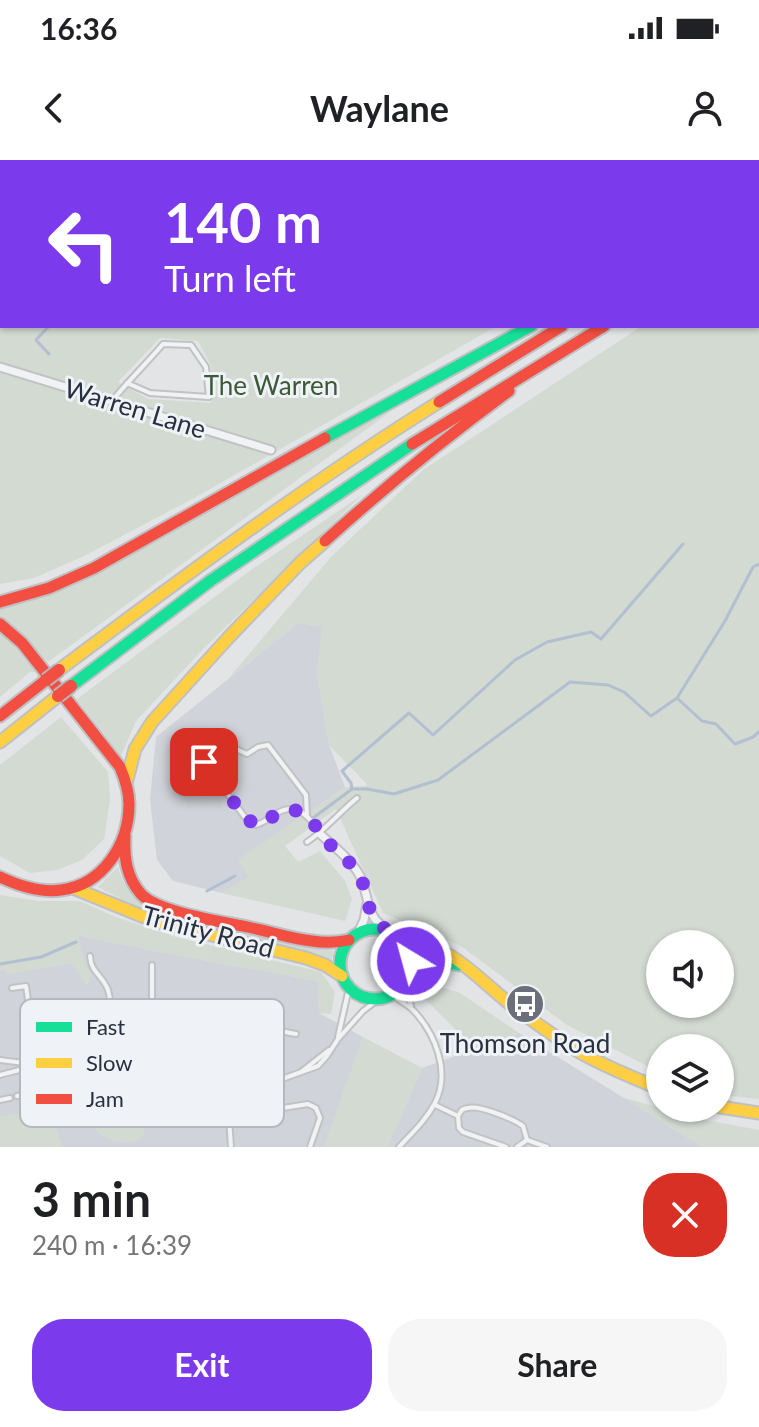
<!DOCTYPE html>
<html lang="en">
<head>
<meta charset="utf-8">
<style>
  :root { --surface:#fff; --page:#f6f6f6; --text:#202124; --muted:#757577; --accent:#7c3aed }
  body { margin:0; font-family:Lato,sans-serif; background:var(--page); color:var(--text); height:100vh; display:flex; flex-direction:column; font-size:30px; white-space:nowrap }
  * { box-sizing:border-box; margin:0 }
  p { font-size:26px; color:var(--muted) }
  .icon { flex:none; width:44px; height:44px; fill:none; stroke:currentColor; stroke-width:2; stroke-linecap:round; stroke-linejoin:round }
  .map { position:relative; height:987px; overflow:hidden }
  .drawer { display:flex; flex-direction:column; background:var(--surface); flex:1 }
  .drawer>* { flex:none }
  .hud { position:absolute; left:0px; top:0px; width:760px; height:168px; box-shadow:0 2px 6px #0004; background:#7c3aed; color:#fff; overflow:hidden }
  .buttons { position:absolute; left:646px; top:770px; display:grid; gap:16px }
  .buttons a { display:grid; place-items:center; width:88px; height:88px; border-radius:50%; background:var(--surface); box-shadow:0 2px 6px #0004; font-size:40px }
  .pin { position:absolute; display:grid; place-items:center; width:68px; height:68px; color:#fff; margin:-34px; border-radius:16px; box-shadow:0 4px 12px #0006 }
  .me { position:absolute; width:88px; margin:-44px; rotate:323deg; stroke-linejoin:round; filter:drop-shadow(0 0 6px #0008) }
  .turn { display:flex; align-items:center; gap:28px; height:168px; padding:0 32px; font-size:36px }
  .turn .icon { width:104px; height:104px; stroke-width:2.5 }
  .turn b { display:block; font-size:56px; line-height:68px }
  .round { display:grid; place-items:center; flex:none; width:84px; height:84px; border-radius:32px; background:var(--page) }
  .headline { display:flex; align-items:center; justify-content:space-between; height:136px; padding:0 32px }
  h1 { font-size:48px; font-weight:700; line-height:60px }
  .button { display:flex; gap:16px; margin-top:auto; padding:16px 32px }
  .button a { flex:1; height:92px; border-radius:32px; background:var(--accent); color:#fff; font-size:32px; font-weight:700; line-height:92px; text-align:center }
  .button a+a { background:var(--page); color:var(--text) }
  .status { display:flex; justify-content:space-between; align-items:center; height:56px; padding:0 40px; background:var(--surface); direction:ltr }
  .status svg { height:22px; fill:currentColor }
  header { display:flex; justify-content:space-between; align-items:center; height:104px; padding:0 32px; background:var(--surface); font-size:36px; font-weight:700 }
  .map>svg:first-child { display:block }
</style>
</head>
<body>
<div class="status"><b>16:36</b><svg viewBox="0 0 49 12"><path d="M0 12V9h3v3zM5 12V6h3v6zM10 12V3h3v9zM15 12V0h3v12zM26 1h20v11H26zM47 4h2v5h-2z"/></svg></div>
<header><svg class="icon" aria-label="back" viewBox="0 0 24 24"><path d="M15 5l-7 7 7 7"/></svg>Waylane<svg class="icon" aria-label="person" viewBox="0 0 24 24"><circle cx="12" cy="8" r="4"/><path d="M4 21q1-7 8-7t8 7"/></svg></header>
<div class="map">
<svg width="759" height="987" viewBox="0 0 759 987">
  <rect width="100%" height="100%" fill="#e2e4e6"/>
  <g fill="#d0d3d9">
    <path d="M298 463 323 466 317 512 329 585 345 627 239 700 249 717 222 733 173 721 157 700 150 640 156 577Z"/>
    <path d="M77 775 181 796 318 821 319 853 363 877 325 987H0V805Z"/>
    <path d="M519 873 703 987H387L422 908Z"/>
  </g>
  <g fill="#d2dad2" fill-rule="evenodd">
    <path d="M21 0H759V26L758 2H20Z"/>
    <path d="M2 38V166H497L194 338 84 396 34 418 0 424V42ZM160 178 198 181 211 206V243L148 239 118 222Z"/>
    <path d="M759 98V939L720 935V888H660V912L651 908 567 865 461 786 383 753 336 649 285 686 298 702 320 691 345 721 352 739 345 761 222 733 249 717 238 700 345 627 367 626 366 623 329 585 317 512 322 466 298 463 229 518 331 397 423 310 642 166H758ZM660 784H720V844H660Z"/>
    <path d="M390 252 48 502 12 464 0 456V447L42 438 214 348 302 297Z"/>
    <path d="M362 335 205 487 136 561 121 596 77 539 251 410Z"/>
    <path d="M0 471 9 480 35 512H30L0 537Z"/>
    <path d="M61 557 108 612 110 639 104 679 82 700 57 710 30 713 0 696V605Z"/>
    <path d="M118 707C123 728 135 738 151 749L313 789 334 791 331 802 312 794 169 759 139 749 98 727Z"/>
    <path d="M0 735 38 741H80L113 756 176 777 321 812 335 832 331 854 319 853 318 821 181 796 78 775 85 805 91 815 87 826 71 803 6 815V810L0 811Z"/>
    <path d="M435 825 460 833 519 873 475 889 425 839Z"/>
    <path d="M363 877 422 908 387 987H324Z"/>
    <path d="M624 938 700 959 759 970V987H703Z"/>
    <path d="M145 940C146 951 148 969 141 979 127 987 100 980 92 965 91 963 89 954 89 952L115 942Z"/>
    <path d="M43 951 53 960 63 987H0V956Z"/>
  </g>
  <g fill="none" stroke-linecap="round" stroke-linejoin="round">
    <g stroke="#b1bfd0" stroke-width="3">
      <path d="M134 2V0"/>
      <path d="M49 194 36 180 49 166"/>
      <path d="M677 538 702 561 716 564 735 584 753 577 759 572"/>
      <path d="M352 629 351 623 342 611 409 553 433 575 515 500 547 482 591 472 601 479 683 384"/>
      <path d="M313 658 352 629H367L394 634 438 620 570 522 608 525 624 532 651 556 677 538 725 461 753 407 759 404"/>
      <path d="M207 731 235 716"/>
      <path d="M0 804 41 797 76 782"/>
    </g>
    <g stroke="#c0c2c4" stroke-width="8">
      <g id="lane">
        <path d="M112 241C128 221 146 204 163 184L191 185 206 207 209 237 150 233 127 223"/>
        <path d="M307 656 306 635 268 585 258 587 247 594 227 585 204 602 244 656 255 665C267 663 273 653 284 650 300 645 313 661 319 673"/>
        <path d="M307 682C325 670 340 652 357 638"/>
        <path d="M90 796C91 813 102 814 108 830 114 849 107 871 125 885L145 883 152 884"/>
        <path d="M152 805V922"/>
        <path d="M405 823 411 846"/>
        <path d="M12 828 26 826 34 882 32 904"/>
        <path d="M392 835C398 840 407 844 413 850 435 873 451 912 435 943 426 960 412 973 399 987"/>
        <path d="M152 847 296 874"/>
        <path d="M45 859C57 881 44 887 74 892"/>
        <path d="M31 860 79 854C97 855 106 878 102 894L95 896 84 894"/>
        <path d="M338 877 349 828"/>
        <path d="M121 882 140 880 145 883"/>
        <path d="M0 900 32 904 106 920 152 922 282 919 318 906 327 896 338 879 363 851 379 839"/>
        <path d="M301 912 329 890"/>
        <path d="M0 915 23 909 27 912 30 928 27 934 17 936"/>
        <path d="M0 940 10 938"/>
        <path d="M435 945 458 956"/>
        <path d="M178 955 223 949 251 953 308 944 316 948 320 958 310 987"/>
        <path d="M458 956C462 950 461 949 468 948 480 945 513 959 523 966L527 980"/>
        <path d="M458 956 459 968 463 972 506 987"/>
        <path d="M527 980 547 987"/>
        <path d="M231 987 229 958 232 950 234 921"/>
        <path d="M517 987 527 980"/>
      </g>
    </g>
    <g stroke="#c0c2c4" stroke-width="11">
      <g id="street">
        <path d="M0 207 271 290"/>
        <path d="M319 673C333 686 351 699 360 716 367 730 366 746 375 759 379 764 385 768 390 772"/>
        <path d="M358 773 364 760 367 744"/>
      </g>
    </g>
    <g stroke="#bec0c3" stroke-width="15">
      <g id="fast">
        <path d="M325 278 531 166"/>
        <path d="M71 526 210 421 412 284"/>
        <circle cx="375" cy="804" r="35"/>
        <path d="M410 813C425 799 440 800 459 805"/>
      </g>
    </g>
    <g stroke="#bec0c3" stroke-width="15">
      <g id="slow">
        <path d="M758 47 759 46"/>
        <path d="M758 79H759"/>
        <path d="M59 510C183 417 308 324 439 242"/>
        <path d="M0 582 58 536"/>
        <path d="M127 620 135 589 152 562 229 477 300 403 325 381"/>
        <path d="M73 728 154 761 306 798 325 805 342 816"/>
        <path d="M401 780C454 786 472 814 510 844 531 860 554 876 576 890 603 906 632 917 660 929"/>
        <path d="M720 947 759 953"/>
      </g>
    </g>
    <g stroke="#bec0c3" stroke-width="15">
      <g id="jam">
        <path d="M439 242 562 166"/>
        <path d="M412 284 604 166"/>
        <path d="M325 381C384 328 445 278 509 231"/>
        <path d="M0 442 49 428 94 408 325 278"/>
        <path d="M0 464 22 483 120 607C125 619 129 631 129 644 129 684 103 725 61 730 40 733 19 726 0 717"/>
        <path d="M0 556 46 520"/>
        <path d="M125 676C124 697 126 717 141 734 158 753 225 762 252 768 272 772 292 779 312 781 325 783 336 783 349 780"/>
      </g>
    </g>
    <use href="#lane" stroke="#f1f2f3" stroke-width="4"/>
    <use href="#street" stroke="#f1f2f3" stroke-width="7"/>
    <use href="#fast" stroke="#16e098" stroke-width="11"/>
    <use href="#slow" stroke="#ffcf43" stroke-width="11"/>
    <use href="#jam" stroke="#f24e42" stroke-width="11"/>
    <g stroke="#b4b7bb" stroke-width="16" stroke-linecap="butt">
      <g id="jam-bridge">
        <path d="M46 520 59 510"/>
        <path d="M58 536 71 526"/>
      </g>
    </g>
    <use href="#jam-bridge" stroke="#f24e42" stroke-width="12"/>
  </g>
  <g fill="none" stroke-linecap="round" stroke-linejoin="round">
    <path stroke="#7c3aed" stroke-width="14" stroke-dasharray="0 25.2" d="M204 602 244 656 255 665C270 663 279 646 294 650 300 652 306 655 310 659 315 663 316 669 320 674 333 690 352 700 361 719 368 733 366 748 376 760 390 777 404 774 411 801"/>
  </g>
  <defs>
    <g id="bus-disc" transform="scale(2)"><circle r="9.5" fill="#6a6f79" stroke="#eff2f6"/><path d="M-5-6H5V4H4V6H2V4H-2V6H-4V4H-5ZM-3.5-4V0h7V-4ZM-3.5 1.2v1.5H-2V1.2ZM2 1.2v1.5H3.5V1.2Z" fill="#fff"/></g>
  </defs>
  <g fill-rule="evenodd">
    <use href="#bus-disc" x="525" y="844"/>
  </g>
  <g text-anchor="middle" stroke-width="6" stroke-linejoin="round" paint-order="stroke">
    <g font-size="26" fill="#3c5a37" stroke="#eff2f6">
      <text x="271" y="235">The Warren</text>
    </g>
    <g font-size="26" fill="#29303f" stroke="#eff2f6">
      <text transform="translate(135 249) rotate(17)" y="9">Warren Lane</text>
      <text transform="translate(208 772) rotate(15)" y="9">Trinity Road</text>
    </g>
    <g font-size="26" fill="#29303f" stroke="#eff2f6">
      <text x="525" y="893">Thomson Road</text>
    </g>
  </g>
  <rect x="20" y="839" width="264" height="128" rx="12" fill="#eff2f6" stroke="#b4b8bf" stroke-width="2"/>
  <rect x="36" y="862" width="36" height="10" fill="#16e098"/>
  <rect x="36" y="898" width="36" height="10" fill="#ffcf43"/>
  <rect x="36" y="934" width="36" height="10" fill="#f24e42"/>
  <g font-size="22" fill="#29303f">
    <text x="86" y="875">Fast</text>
    <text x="86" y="911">Slow</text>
    <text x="86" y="947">Jam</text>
  </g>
</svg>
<div class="buttons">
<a><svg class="icon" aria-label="sound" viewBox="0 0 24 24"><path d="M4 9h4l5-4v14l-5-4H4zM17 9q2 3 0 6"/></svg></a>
<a><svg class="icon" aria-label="layers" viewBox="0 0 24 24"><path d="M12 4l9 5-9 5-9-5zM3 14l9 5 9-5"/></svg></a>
</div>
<div class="pin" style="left:204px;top:602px;background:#d93025"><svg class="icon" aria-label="arrive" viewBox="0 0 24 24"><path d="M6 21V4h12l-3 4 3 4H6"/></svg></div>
<svg class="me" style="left:411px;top:801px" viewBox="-20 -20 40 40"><circle r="17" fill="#7c3aed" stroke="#fff" stroke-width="3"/><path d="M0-11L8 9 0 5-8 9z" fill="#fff"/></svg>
<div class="hud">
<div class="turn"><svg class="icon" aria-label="left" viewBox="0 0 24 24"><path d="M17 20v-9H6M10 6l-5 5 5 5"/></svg><div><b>140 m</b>Turn left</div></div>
</div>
</div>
<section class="drawer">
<div class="headline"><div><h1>3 min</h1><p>240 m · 16:39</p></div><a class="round" style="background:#d93025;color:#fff"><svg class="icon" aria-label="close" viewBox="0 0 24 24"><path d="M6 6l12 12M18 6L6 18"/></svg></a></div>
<div class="button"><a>Exit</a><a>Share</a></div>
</section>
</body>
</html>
